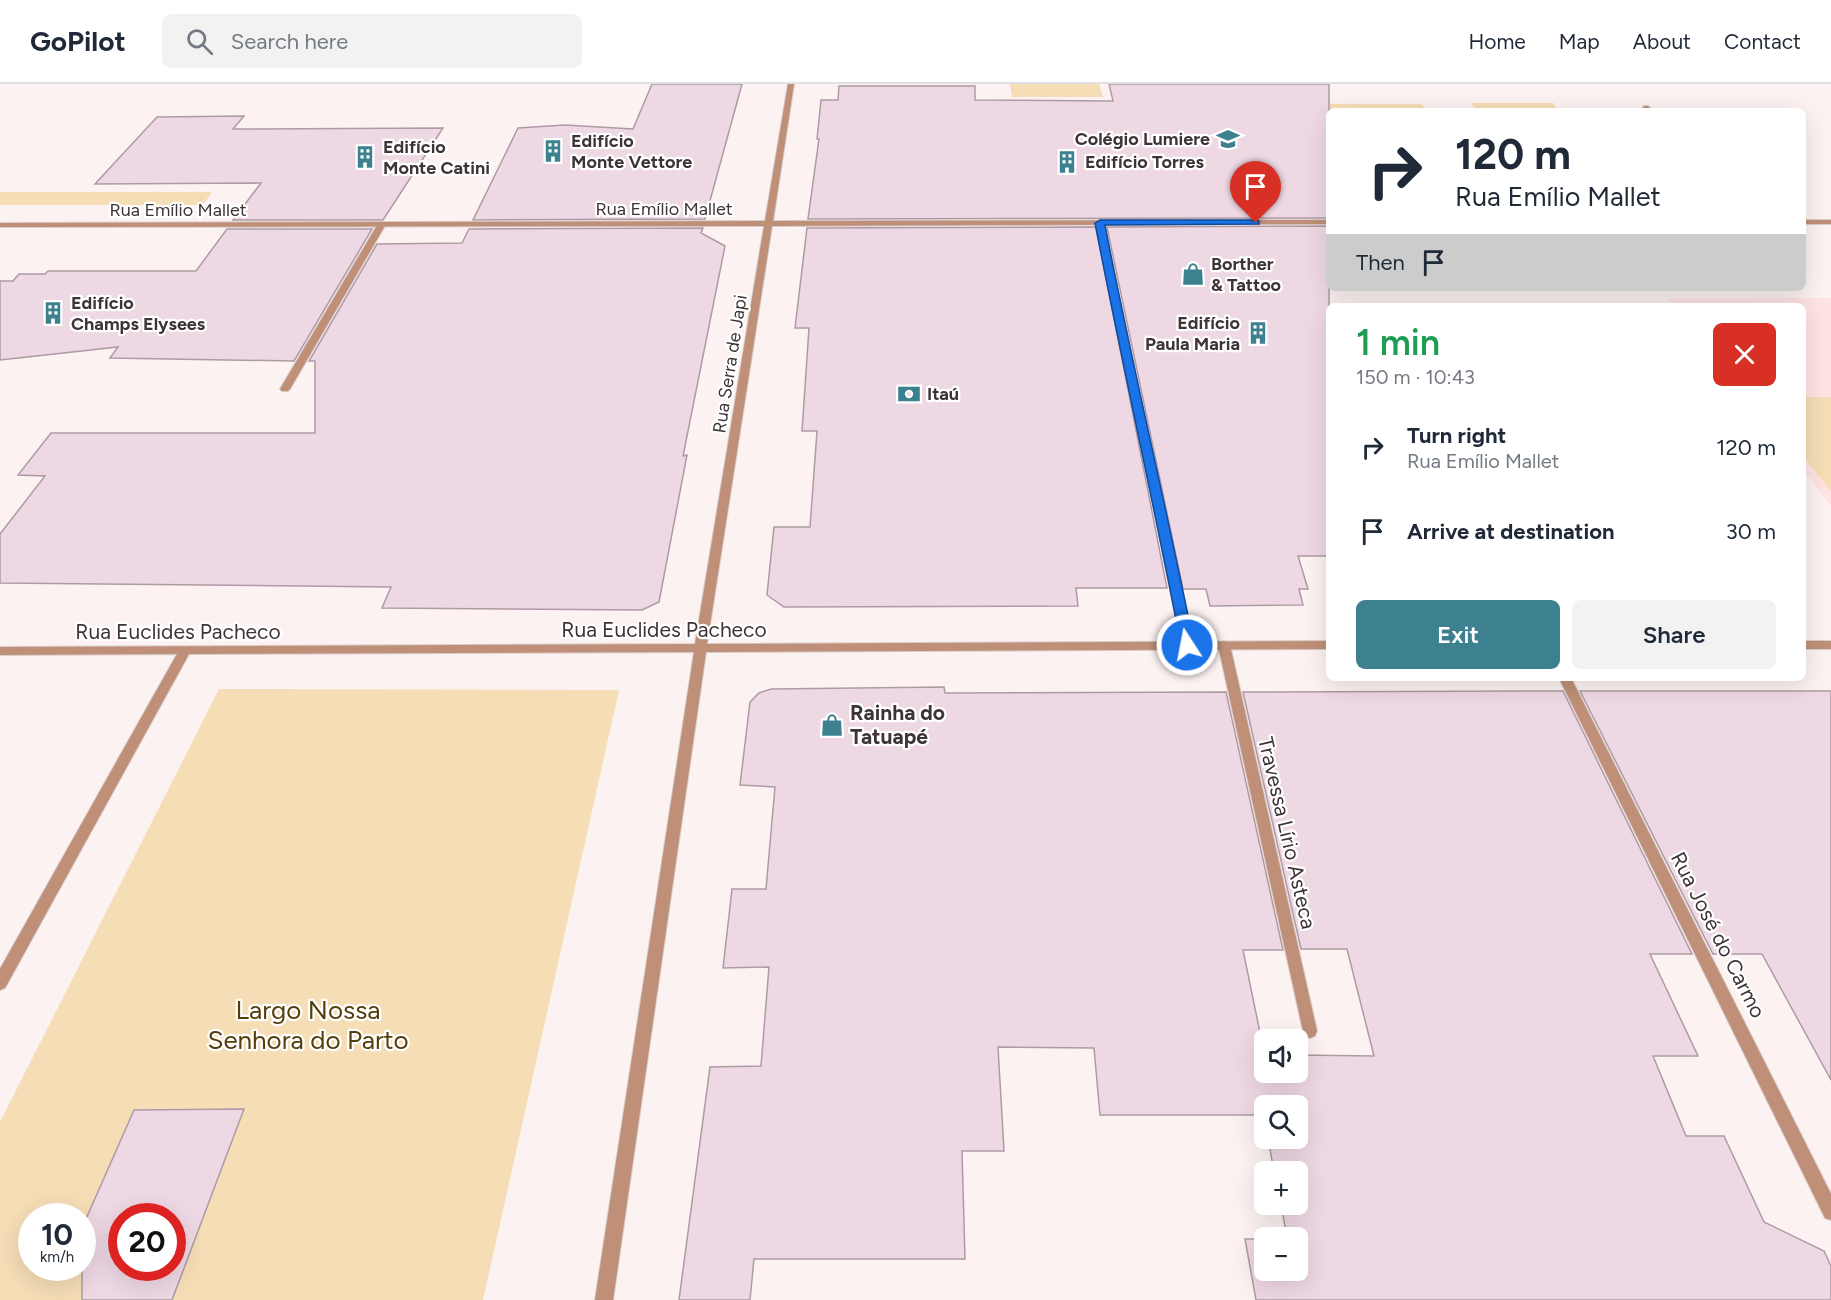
<!DOCTYPE html>
<html lang="en">
<head>
<meta charset="utf-8">
<style>
  :root { --surface:#fff; --page:#f2f2f3; --text:#1f2937; --muted:#747a83; --line:#e0e1e3; --accent:#3d8190 }
  body { margin:0; font-family:Figtree,sans-serif; background:var(--page); color:var(--text); height:100vh; display:flex; flex-direction:column; font-size:22px; white-space:nowrap }
  * { box-sizing:border-box; margin:0 }
  p { font-size:20px; color:var(--muted) }
  .icon { flex:none; width:33px; height:33px; fill:none; stroke:currentColor; stroke-width:2; stroke-linecap:round; stroke-linejoin:round }
  .map { position:relative; flex:1; overflow:hidden }
  .drawer { position:absolute; left:1326px; top:219px; width:480px; height:378px; display:flex; flex-direction:column; background:var(--surface); border-radius:9px; box-shadow:0 6px 24px #0002 }
  .drawer>* { flex:none }
  .hud { position:absolute; left:1326px; top:24px; width:480px; height:183px; border-radius:9px; box-shadow:0 6px 24px #0002; background:#fff; color:var(--text); overflow:hidden }
  .buttons { position:absolute; left:1254px; top:945px; display:grid; gap:12px }
  .buttons a { display:grid; place-items:center; width:54px; height:54px; border-radius:9px; background:var(--surface); box-shadow:0 6px 24px #0002; font-size:30px }
  .speed { position:absolute; left:18px; top:1119px; display:flex; gap:12px; font-size:30px; font-weight:700; text-align:center }
  .speed>* { display:grid; place-content:center; width:78px; height:78px; border-radius:50%; background:var(--surface); box-shadow:0 6px 24px #0002; line-height:1 }
  .speed small { font-size:15px; font-weight:400 }
  .speed .limit { border:9px solid #d22; background:#fff; color:#111 }
  .pin { position:absolute; display:grid; place-items:center; width:51px; height:51px; color:#fff; margin:-62px -26px; border-radius:50% 50% 50% 0; rotate:-45deg; box-shadow:0 0 6px #0007 }
  .pin .icon { rotate:45deg }
  .me { position:absolute; width:66px; margin:-33px; rotate:349deg; stroke-linejoin:round; filter:drop-shadow(0 0 4px #0008) }
  .turn { display:flex; align-items:center; gap:21px; height:126px; padding:0 30px; font-size:27px }
  .turn .icon { width:78px; height:78px; stroke-width:2.5 }
  .turn b { display:block; font-size:42px; line-height:51px }
  .then { display:flex; align-items:center; height:57px; padding:0 30px; background:#0003; gap:12px; font-size:22px }
  .round { display:grid; place-items:center; flex:none; width:63px; height:63px; border-radius:9px; background:var(--page) }
  .overview { display:flex; align-items:center; justify-content:space-between; height:102px; padding:0 30px }
  h1 { font-size:36px; font-weight:600; line-height:45px; color:#1e9e55 }
  .cta { display:flex; gap:12px; margin-top:auto; padding:12px 30px }
  .cta a { flex:1; height:69px; border-radius:9px; background:var(--accent); color:#fff; font-size:24px; font-weight:600; line-height:69px; text-align:center }
  .cta a+a { background:var(--page); color:var(--text) }
  ul { padding:0; list-style:none }
  li { display:flex; align-items:center; gap:18px; height:84px; padding:0 30px }
  li div { flex:1 }
  li b { display:block; font-size:22px }
  li em { font-style:normal }
  header { display:flex; align-items:center; gap:36px; box-sizing:border-box; height:84px; padding:0 30px; background:var(--surface); border-bottom:2px solid var(--line) }
  header strong { font-size:28px }
  nav { display:flex; gap:33px; margin-inline-start:auto; font-size:21px }
  .search { width:420px; height:54px; background:var(--page); display:flex; align-items:center; gap:15px; box-sizing:border-box; padding:0 21px; border-radius:9px; color:var(--muted); font-size:22px }
  .map>svg:first-child { display:block }
</style>
</head>
<body>
<header>
<strong>GoPilot</strong>
<div class="search"><svg class="icon" aria-label="search" viewBox="0 0 24 24"><circle cx="10" cy="10" r="6"/><path d="M15 15l6 6"/></svg>Search here</div>
<nav><a>Home</a><a>Map</a><a>About</a><a>Contact</a></nav>
</header>
<div class="map">
<svg width="1831" height="1216" viewBox="0 0 1831 1216">
  <rect width="100%" height="100%" fill="#fdf2f2"/>
  <path fill="#ffe3e3" d="M1831 214V422L1803 386V222H1673L1667 215Z"/>
  <g fill="#f5deb6" fill-rule="evenodd">
    <path d="M1010 0H1099L1103 13H1012Z"/>
    <path d="M1471 19H1553L1559 27H1476Z"/>
    <path d="M1324 20H1422L1427 27H1329Z"/>
    <path d="M0 108H212L203 121H0Z"/>
    <path d="M1803 313H1831V407L1803 372Z"/>
    <path d="M219 605 619 606 483 1216H0V1038ZM32 1132H82V1184H32ZM122 1132H172V1184H122Z"/>
  </g>
  <g fill="#eed8e4" stroke="#ae9aa5" stroke-width="1.5" fill-rule="evenodd">
    <path d="M652 0H742L705 135 473 136 518 44 565 41 633 45Z"/>
    <path d="M1109 0H1329V134L808 135 819 55H817L821 16H838L839 2H975V16L1113 17Z"/>
    <path d="M244 32 233 45 443 44 383 136H233L261 99 95 100 157 33Z"/>
    <path d="M1329 142V472H1298L1308 505H1299L1303 521 1210 522 1206 505H1183L1107 143Z"/>
    <path d="M1096 143 1167 504H1076L1078 522 784 523 767 511 774 443H810L817 347H802L809 244H795L807 144Z"/>
    <path d="M703 144 701 149 725 162 683 372 687 371 659 518 642 526 382 524 391 503 0 499V450L45 392 18 391 51 349H315V277H309L377 160 462 159 469 145Z"/>
    <path d="M227 145H372L294 277 110 274 118 263 0 276V197H13L19 190H45L48 187H196Z"/>
    <path d="M944 603 945 609 1226 608 1283 866H1243L1264 968V988H1298V971L1374 972 1347 865H1301L1243 608 1563 607 1692 870H1650L1698 972H1653L1686 1052H1724L1764 1138 1824 1167 1831 1182V1216H1256L1245 1155H1264V1186H1298V1154H1287L1281 1120H1298V1088H1274L1268 1054H1298V1022H1264V1036L1263 1031H1100L1094 964 998 963 1004 1067H962L965 1175H754L750 1216H679L710 983 761 982 769 883 723 884 732 805H766L775 703 740 701 750 618 759 609 771 605Z"/>
    <path d="M1580 607H1831V996L1762 870H1713Z"/>
    <path d="M244 1025 172 1216H82V1144L134 1026ZM122 1132H172V1184H122Z"/>
  </g>
  <g fill="none" stroke-linecap="round" stroke-linejoin="round">
    <g stroke="#d7cccc" stroke-width="2">
      <g id="lane">
        <path d="M1644 22H1648L1653 27H1646L1643 23Z"/>
        <path d="M1097 137 1104 139 1193 561 1187 565 1181 561Z"/>
        <path d="M379 138 386 140 290 305 288 307H282L280 305Z"/>
        <path d="M1224 557 1230 561 1317 947 1315 952 1310 954 1305 952 1303 947 1218 561Z"/>
      </g>
    </g>
    <g stroke="#d7cccc" stroke-width="2">
      <g id="street">
        <path d="M788 0H794L773 137 1329 136V140L772 142 707 560 1329 557V565L706 568 613 1216H595L694 568 189 570 5 904 0 906V885L177 570 0 571V563L695 560 764 142 0 143V139L765 137Z"/>
        <rect x="1803" y="136" width="28" height="4"/>
        <rect x="1803" y="557" width="28" height="8"/>
        <path d="M1559 594H1571L1831 1110V1136L1825 1134Z"/>
      </g>
    </g>
    <use href="#lane" fill="#bf9077" fill-rule="evenodd"/>
    <use href="#street" fill="#bf9077" fill-rule="evenodd"/>
  </g>
  <path fill="#1a73e8" stroke="#114b97" stroke-width="1.5" d="M1256 136 1259 137V140L1105 141C1132 282 1166 420 1194 561L1187 565 1181 561C1154 420 1122 280 1095 139L1100 136Z"/>
  <defs>
    <g id="school-bare" transform="scale(1.8)"><path d="M0-5L7-2L0 1L-7-2ZM-4 1L0 2.5L4 1V4Q0 6-4 4Z" fill="#3d8190" stroke="#fff" stroke-width="2.5" paint-order="stroke"/></g>
    <g id="building-bare" transform="scale(1.8)"><path d="M-4-6H4V6H1V3H-1V6H-4ZM-2.5-4.3h1.7v1.8h-1.7ZM.8-4.3h1.7v1.8H.8ZM-2.5-1h1.7V.8h-1.7ZM.8-1h1.7V.8H.8Z" fill="#3d8190" stroke="#fff" stroke-width="2.5" paint-order="stroke"/></g>
    <g id="shop-bare" transform="scale(1.8)"><path d="M-5-2.5h2.3a2.7 3.5 0 0 1 5.4 0H5L5.5 6h-11ZM-1.5-2.5h3a1.5 2.3 0 0 0-3 0Z" fill="#3d8190" stroke="#fff" stroke-width="2.5" paint-order="stroke"/></g>
    <g id="bank-bare" transform="scale(1.8)"><path d="M-6-4H6V4H-6ZM0-2.3a2.3 2.3 0 1 0 0 4.6a2.3 2.3 0 1 0 0-4.6Z" fill="#3d8190" stroke="#fff" stroke-width="2.5" paint-order="stroke"/></g>
  </defs>
  <g fill-rule="evenodd">
    <use href="#school-bare" x="1228" y="55"/>
    <use href="#building-bare" x="553" y="67"/>
    <use href="#building-bare" x="365" y="73"/>
    <use href="#building-bare" x="1067" y="78"/>
    <use href="#shop-bare" x="1193" y="190"/>
    <use href="#building-bare" x="53" y="229"/>
    <use href="#building-bare" x="1258" y="249"/>
    <use href="#bank-bare" x="909" y="310"/>
    <use href="#shop-bare" x="832" y="641"/>
  </g>
  <g text-anchor="middle" stroke-width="4.5" stroke-linejoin="round" paint-order="stroke">
    <g font-size="18" font-weight="bold" fill="#3e3435" stroke="#fff" text-anchor="start">
      <text x="1210" y="61" text-anchor="end">Colégio Lumiere</text>
      <text x="571" y="63">Edifício<tspan x="571" dy="21">Monte Vettore</tspan></text>
      <text x="383" y="69">Edifício<tspan x="383" dy="21">Monte Catini</tspan></text>
      <text x="1085" y="84">Edifício Torres</text>
      <text x="1211" y="186">Borther<tspan x="1211" dy="21">&amp; Tattoo</tspan></text>
      <text x="71" y="225">Edifício<tspan x="71" dy="21">Champs Elysees</tspan></text>
      <text x="1240" y="245" text-anchor="end">Edifício<tspan x="1240" dy="21">Paula Maria</tspan></text>
      <text x="927" y="316">Itaú</text>
    </g>
    <g font-size="18" fill="#3e3435" stroke="#fff">
      <text x="664" y="131">Rua Emílio Mallet</text>
      <text x="178" y="132">Rua Emílio Mallet</text>
      <text transform="translate(730 280) rotate(-81)" y="6">Rua Serra de Japi</text>
    </g>
    <g font-size="21" fill="#3e3435" stroke="#fff">
      <text x="664" y="553">Rua Euclides Pacheco</text>
      <text x="178" y="555">Rua Euclides Pacheco</text>
      <text transform="translate(1287 749) rotate(77)" y="7">Travessa Lírio Asteca</text>
      <text transform="translate(1718 851) rotate(63)" y="7">Rua José do Carmo</text>
    </g>
    <g font-size="21" font-weight="bold" fill="#3e3435" stroke="#fff" text-anchor="start">
      <text x="850" y="636">Rainha do<tspan x="850" dy="24">Tatuapé</tspan></text>
    </g>
    <g font-size="26" fill="#553e0a" stroke="#fff">
      <text x="308" y="935">Largo Nossa<tspan x="308" dy="30">Senhora do Parto</tspan></text>
    </g>
  </g>
</svg>
<div class="buttons">
<a><svg class="icon" aria-label="sound" viewBox="0 0 24 24"><path d="M4 9h4l5-4v14l-5-4H4zM17 9q2 3 0 6"/></svg></a>
<a><svg class="icon" aria-label="search" viewBox="0 0 24 24"><circle cx="10" cy="10" r="6"/><path d="M15 15l6 6"/></svg></a>
<a>+</a>
<a>−</a>
</div>
<div class="speed"><div>10<small>km/h</small></div><div class="limit">20</div></div>
<div class="pin" style="left:1256px;top:139px;background:#d93025"><svg class="icon" aria-label="arrive" viewBox="0 0 24 24"><path d="M6 21V4h12l-3 4 3 4H6"/></svg></div>
<svg class="me" style="left:1187px;top:561px" viewBox="-20 -20 40 40"><circle r="17" fill="#1a73e8" stroke="#fff" stroke-width="3"/><path d="M0-11L8 9 0 5-8 9z" fill="#fff"/></svg>
<div class="hud">
<div class="turn"><svg class="icon" aria-label="right" viewBox="0 0 24 24"><path d="M7 20v-9h11M14 6l5 5-5 5"/></svg><div><b>120 m</b>Rua Emílio Mallet</div></div>
<div class="then">Then<svg class="icon" aria-label="arrive" viewBox="0 0 24 24"><path d="M6 21V4h12l-3 4 3 4H6"/></svg></div>
</div>
<section class="drawer">
<div class="overview"><div><h1>1 min</h1><p>150 m · 10:43</p></div><a class="round" style="background:#d93025;color:#fff"><svg class="icon" aria-label="close" viewBox="0 0 24 24"><path d="M6 6l12 12M18 6L6 18"/></svg></a></div>
<ul>
<li><svg class="icon" aria-label="right" viewBox="0 0 24 24"><path d="M7 20v-9h11M14 6l5 5-5 5"/></svg><div><b>Turn right</b><p>Rua Emílio Mallet</p></div><em>120 m</em></li>
<li><svg class="icon" aria-label="arrive" viewBox="0 0 24 24"><path d="M6 21V4h12l-3 4 3 4H6"/></svg><div><b>Arrive at destination</b></div><em>30 m</em></li>
</ul>
<div class="cta"><a>Exit</a><a>Share</a></div>
</section>
</div>
</body>
</html>
